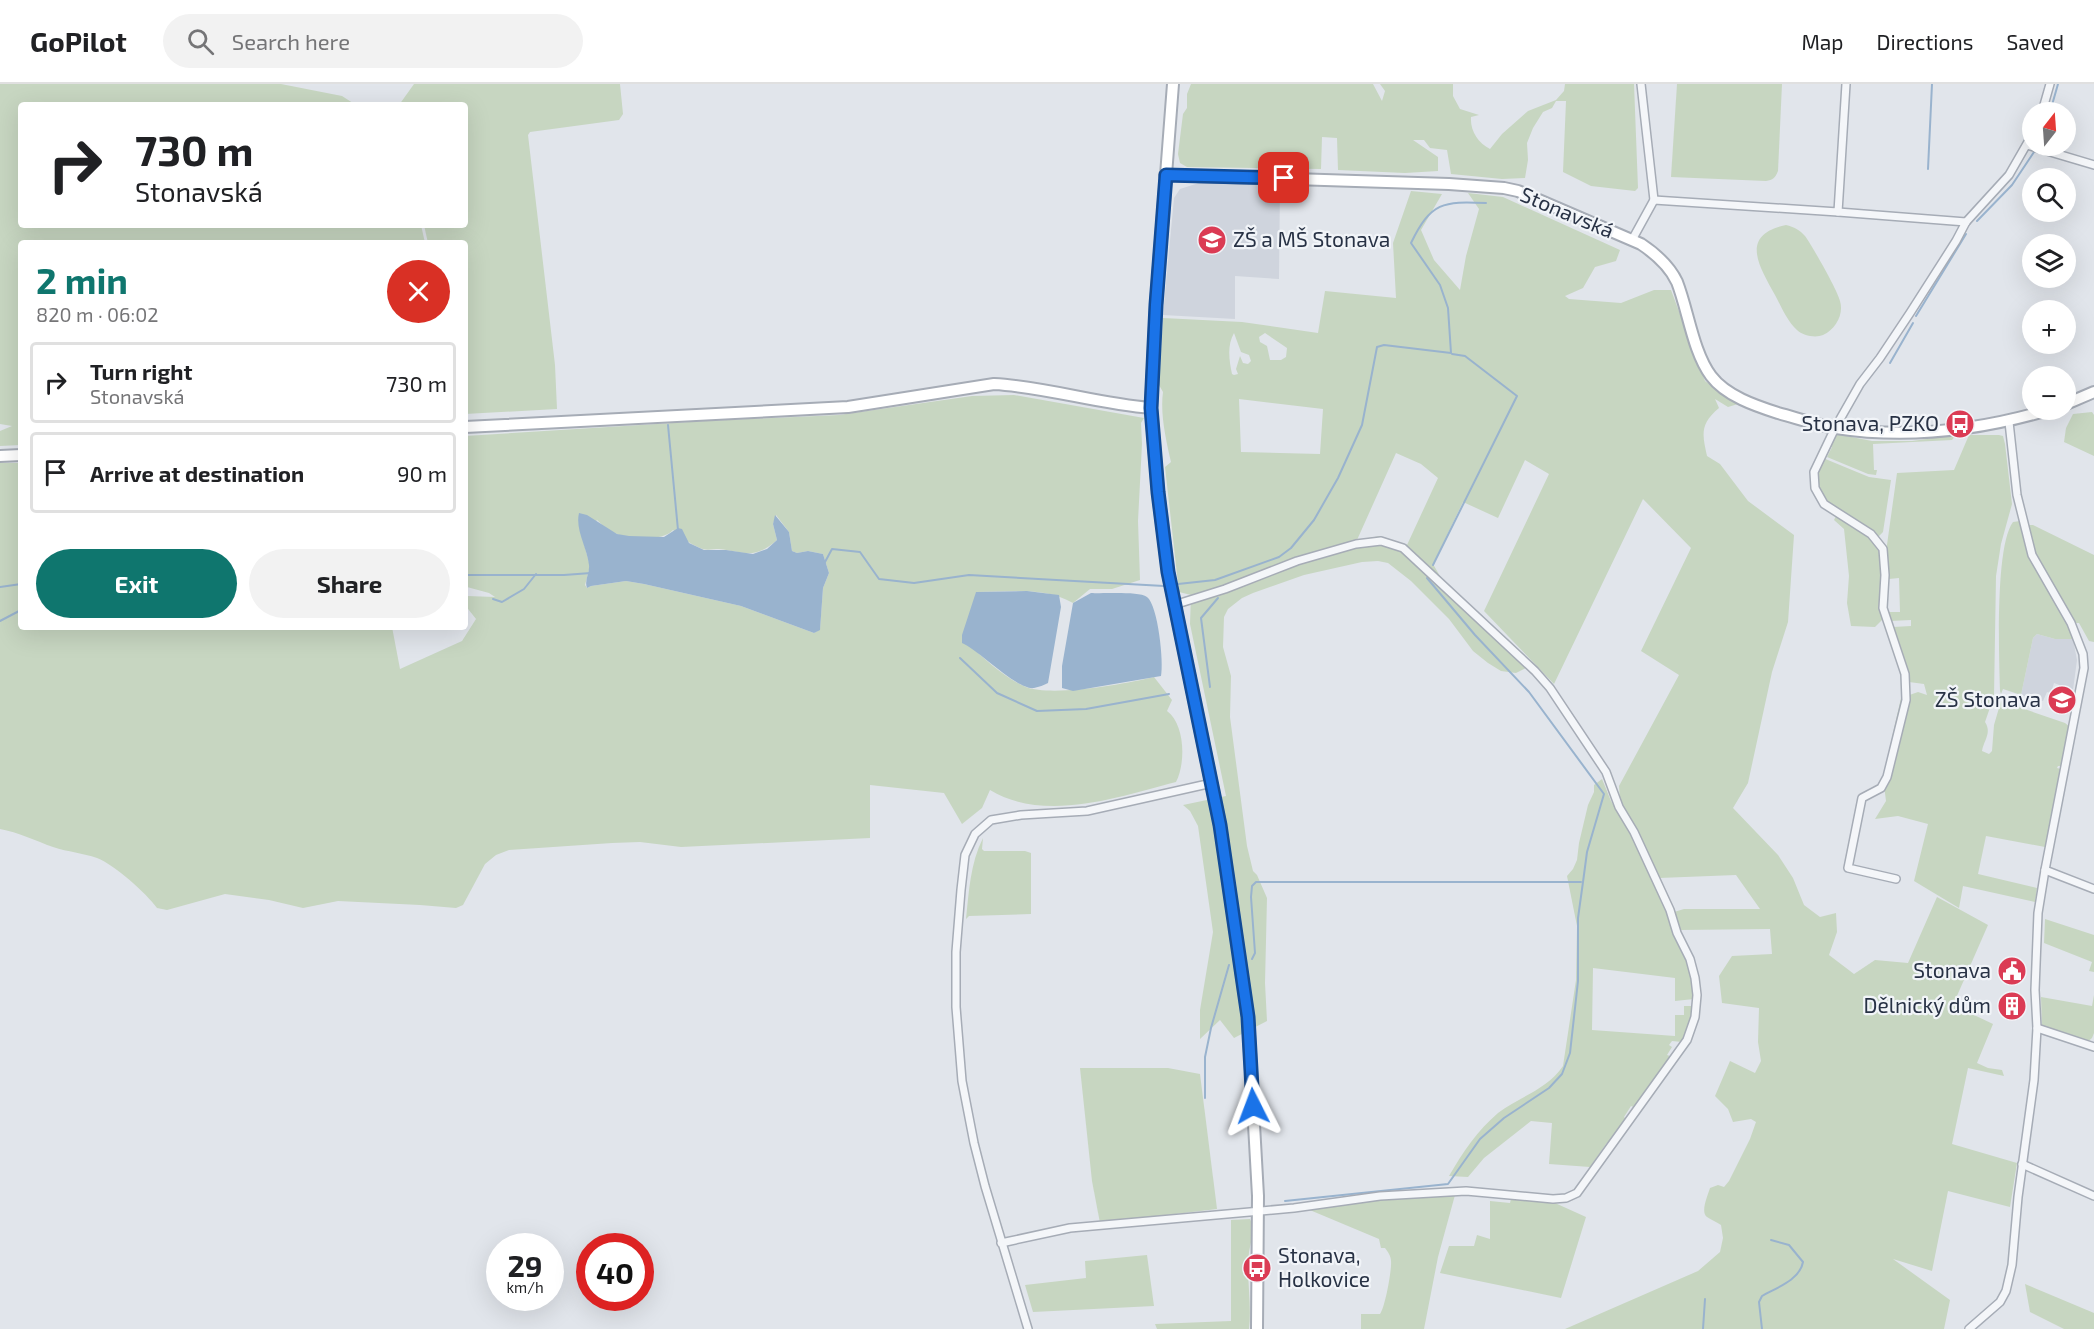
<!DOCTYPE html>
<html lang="en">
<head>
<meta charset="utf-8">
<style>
  :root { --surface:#fff; --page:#f2f2f2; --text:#202124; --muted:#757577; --line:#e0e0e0; --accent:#0f766e }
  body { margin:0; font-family:"Exo 2",sans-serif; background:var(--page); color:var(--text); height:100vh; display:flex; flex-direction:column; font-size:22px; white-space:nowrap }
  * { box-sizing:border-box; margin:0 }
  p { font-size:20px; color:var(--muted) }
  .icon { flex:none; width:33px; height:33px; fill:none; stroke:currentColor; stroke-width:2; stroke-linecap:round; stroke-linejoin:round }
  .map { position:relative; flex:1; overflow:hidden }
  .panel { position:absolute; left:18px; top:156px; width:450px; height:390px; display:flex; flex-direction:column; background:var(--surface); border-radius:6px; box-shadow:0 6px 24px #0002 }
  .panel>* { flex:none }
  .top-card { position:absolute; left:18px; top:18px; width:450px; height:126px; border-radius:6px; box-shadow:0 6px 24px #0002; background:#fff; color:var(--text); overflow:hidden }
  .needle { width:39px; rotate:17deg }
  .buttons { position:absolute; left:2022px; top:18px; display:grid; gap:12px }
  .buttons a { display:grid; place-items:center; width:54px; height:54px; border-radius:50%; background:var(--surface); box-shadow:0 6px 24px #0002; font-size:30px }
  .speed { position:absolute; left:486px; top:1149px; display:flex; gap:12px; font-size:30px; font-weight:700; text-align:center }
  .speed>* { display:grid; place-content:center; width:78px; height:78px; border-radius:50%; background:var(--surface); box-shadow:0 6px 24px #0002; line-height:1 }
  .speed small { font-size:15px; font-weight:400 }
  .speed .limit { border:9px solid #d22; background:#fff; color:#111 }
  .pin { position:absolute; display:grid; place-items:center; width:51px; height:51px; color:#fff; margin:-26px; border-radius:12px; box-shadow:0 3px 9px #0006 }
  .me { position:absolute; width:66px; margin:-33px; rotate:357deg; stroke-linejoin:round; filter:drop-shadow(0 0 4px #0008) }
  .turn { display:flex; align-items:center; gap:21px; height:126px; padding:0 18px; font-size:27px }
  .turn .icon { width:78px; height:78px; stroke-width:2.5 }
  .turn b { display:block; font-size:42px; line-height:51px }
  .round { display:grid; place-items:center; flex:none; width:63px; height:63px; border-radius:32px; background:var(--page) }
  .overview { display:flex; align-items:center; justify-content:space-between; height:102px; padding:0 18px }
  h1 { font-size:36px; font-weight:700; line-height:45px; color:var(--accent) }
  .button { display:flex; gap:12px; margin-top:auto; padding:12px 18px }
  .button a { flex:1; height:69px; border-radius:36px; background:var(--accent); color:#fff; font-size:24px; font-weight:700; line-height:69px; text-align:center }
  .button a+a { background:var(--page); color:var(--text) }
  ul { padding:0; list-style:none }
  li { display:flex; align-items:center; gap:18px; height:81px; margin:0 12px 9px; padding:0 6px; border:3px solid var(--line); border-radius:6px }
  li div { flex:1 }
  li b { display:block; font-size:22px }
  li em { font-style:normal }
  header { display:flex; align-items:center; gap:36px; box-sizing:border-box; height:84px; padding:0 30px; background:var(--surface); border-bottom:2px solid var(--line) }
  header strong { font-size:28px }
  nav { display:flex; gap:33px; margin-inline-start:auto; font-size:21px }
  .search { width:420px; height:54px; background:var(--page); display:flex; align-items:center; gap:15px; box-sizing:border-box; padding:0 21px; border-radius:33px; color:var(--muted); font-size:22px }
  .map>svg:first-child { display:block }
</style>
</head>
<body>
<header>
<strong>GoPilot</strong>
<div class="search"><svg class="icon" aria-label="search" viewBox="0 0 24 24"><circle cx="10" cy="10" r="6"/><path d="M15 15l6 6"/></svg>Search here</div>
<nav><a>Map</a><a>Directions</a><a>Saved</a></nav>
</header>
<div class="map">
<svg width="2094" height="1245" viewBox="0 0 2094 1245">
  <rect width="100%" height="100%" fill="#e1e5eb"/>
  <g fill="#cfd4dd">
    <path d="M1202 98 1280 101 1279 195 1235 192V235L1163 231 1174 114 1180 105Z"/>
    <path d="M2037 550 2055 555H2073L2077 576 2073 606 2054 599 2051 609 2047 608 2043 617 2021 611 2033 554Z"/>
  </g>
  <g fill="#c7d6c1" fill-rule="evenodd">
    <path d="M0 0H281L342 12 356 21H21V141H421L425 159H21V361L0 362V347L12 342 0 340Z"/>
    <path d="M414 0H620L623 30 619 36 530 48 528 51 555 281 557 325 465 330V159H428L424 141H465V21H399Z"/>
    <path d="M1191 0H1373L1382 17 1385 7 1380 0H1453V12L1460 25 1479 31 1471 33C1470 47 1478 59 1490 65L1502 50 1528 27 1556 16 1564 7 1565 0H1634L1638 104 1635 107 1591 102 1563 88 1566 17H1556L1552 24 1543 28 1533 44 1527 59 1528 76 1525 94 1502 95 1451 90 1447 66 1430 64 1424 56H1413L1438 73V87L1405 89 1338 86 1337 54 1322 53 1321 85 1187 83 1180 79 1178 70 1183 30 1187 24V10Z"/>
    <path d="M1677 0H1782L1778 87C1775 94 1773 96 1766 97L1671 93Z"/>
    <path d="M1411 107 1442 110 1421 146 1434 176 1460 206 1466 172 1479 125 1468 109 1503 113 1620 166 1616 177 1595 183 1583 204 1565 212 1569 215 1621 219 1654 206H1671L1705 297 1738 320 1728 323 1715 315 1719 324C1700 340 1702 350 1707 372L1720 380 1748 417 1794 451 1788 538 1772 588 1748 699 1733 724 1778 771 1793 794 1804 821 1820 833 1836 829 1837 848 1829 871 1854 890 1875 876 1908 879 1937 813 1988 841 1953 921 1993 940 1977 979 1988 984 2002 986 2004 992 1968 984 1952 1060 2017 1079 2010 1123 1948 1107 1932 1187 1893 1175 1950 1216 1944 1245H1565L1698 1187 1720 1168 1723 1154 1721 1141C1717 1138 1711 1136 1707 1133 1700 1128 1708 1111 1710 1104L1718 1101 1724 1103 1729 1097 1750 1055 1756 1038 1751 1035 1733 1038 1728 1025 1715 1012 1730 977 1755 989 1761 977 1758 958 1759 924 1722 919 1719 892 1732 872 1772 870 1770 845 1679 846 1674 828 1684 825H1760L1736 791 1659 794 1620 716 1619 702 1679 591 1641 567 1691 464 1643 415 1554 600 1484 527 1549 390 1525 376 1498 434 1463 418 1433 480 1456 520 1484 535 1528 583 1516 589 1501 587 1488 579 1473 567 1449 535 1411 497 1388 479 1378 477 1362 478 1304 491 1253 509 1242 514 1228 525 1224 533 1223 563 1231 592 1230 633 1247 762 1253 787 1257 791 1267 814 1265 899 1267 937 1234 954 1220 936 1200 955V926L1213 848 1198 742 1190 727 1183 721 1226 712 1190 540 1191 511 1179 508 1165 383 1171 378C1166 356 1160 330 1163 308L1159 301 1163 234 1242 238 1318 249 1325 207 1396 214 1393 159ZM1234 249 1241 268 1249 271 1251 277 1248 280 1243 279 1240 272 1236 285 1238 290 1234 291 1232 290C1229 276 1227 261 1234 249ZM1265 249 1287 264 1286 273 1281 276H1270L1267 262 1260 258 1259 253ZM1239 315 1323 325 1320 370 1241 368ZM1396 369 1421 380 1438 394 1407 461 1380 452 1357 456Z"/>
    <path d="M1786 141C1794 143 1800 146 1805 152 1811 160 1838 207 1840 217 1844 230 1836 245 1823 251 1816 254 1803 252 1797 246 1787 237 1781 222 1775 211 1759 182 1739 151 1786 141Z"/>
    <path d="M1014 311 1144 334 1141 339 1142 360 1138 437 1140 496 1112 505H1090L1073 519C1044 502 1008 508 976 508L971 562C986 577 1007 595 1026 603 1052 613 1126 600 1154 593L1172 616 1167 627C1185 640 1186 679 1176 698 1119 713 1045 739 990 706L982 724 962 740 944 709 870 701V754L681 763 640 758 612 759 509 766 496 771 485 780 463 821 456 824 420 821 338 817 303 824 269 816 225 810 167 826 157 824C146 809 115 781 97 774 83 769 68 768 53 763 36 757 18 748 0 745V379H21V543H392L400 585 462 557 476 535 465 521V507L467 512 495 513 489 509 467 503 465 507V352L705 337 839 331 972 312ZM776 431 789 448 792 467 797 469 808 467 823 470 829 489 823 504 820 545 814 549 741 522 644 500 626 497 591 502 587 504 585 501 590 482 583 456 597 436C603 442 609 447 617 450 631 455 662 458 673 446 681 453 690 460 700 464 706 467 712 465 719 465 745 468 754 476 777 456L773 440Z"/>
    <path d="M2092 328 2094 331V372L2064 358 2066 344 2073 330Z"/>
    <path d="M1836 350 1872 357H1912L1956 351 1952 356 1873 360 1874 386H1877L1876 391 1868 390 1827 373 1832 363 1829 362Z"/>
    <path d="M1969 351H1999L2003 352 2005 360 2012 420 2001 460 1996 492 1994 612 1985 638C1992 649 1984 656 1982 667L1989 670 1992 667 1994 641 2001 617 2065 639 2070 643 2062 682H2058L2057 684 2061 685 2045 763 1986 752 1978 790 2037 804 2035 818 1963 802 1959 824 1914 797 1928 740 1898 732 1875 735 1886 717 1883 693 1901 614 1918 608 1927 611 1924 600 1909 598 1893 543 1911 542V536L1890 537 1888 528H1900L1899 494 1889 495 1887 488 1881 507 1883 535 1875 543 1851 542 1847 519 1849 492 1844 445 1834 436 1839 426C1818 415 1814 395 1823 374L1869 393 1891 396 1883 448 1877 454 1871 456 1882 472 1886 468 1897 389 1954 386Z"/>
    <path d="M2020 437 2025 441H2033L2094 471V558L2089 557 2079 539H2071L2073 555H2055L2037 550 2033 554 2021 611 2003 605 2001 610 2000 607C1999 573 1995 462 2013 438Z"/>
    <path d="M1602 695 1611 717 1655 793 1692 886 1694 915 1675 917V894L1593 884 1592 946 1675 952V931H1684V922H1693L1691 941 1682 958 1672 957 1669 961 1672 963 1667 971 1670 972 1675 966 1677 968 1636 1024 1631 1022 1624 1033 1628 1037 1606 1060 1590 1083 1549 1080 1552 1039 1531 1037 1484 1074 1468 1093 1449 1092C1463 1068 1477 1047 1498 1029 1520 1012 1547 1006 1563 982L1576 896 1577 842 1567 792 1573 785 1577 776 1579 759 1588 721 1594 708V701Z"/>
    <path d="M983 754 982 765 984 767H1025L1031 769V830L969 832 966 835C969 808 970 780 983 754Z"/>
    <path d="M2045 835 2094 851V888L2089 887 2092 878 2044 859Z"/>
    <path d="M2094 911V949L2092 954 2087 958 2061 951 2062 948 2047 943 2045 945 2042 943 2041 913 2092 922Z"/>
    <path d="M1080 984H1168L1200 990 1217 1125 1100 1139 1092 1097Z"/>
    <path d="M1455 1111 1438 1173 1424 1245H1361V1230H1380C1385 1224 1392 1185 1391 1177 1391 1172 1388 1168 1385 1164H1381L1379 1155 1305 1124 1388 1114Z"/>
    <path d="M1511 1115 1555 1119 1586 1133 1561 1214 1440 1189 1449 1162H1474L1477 1151 1490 1155V1117L1510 1119Z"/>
    <path d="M1250 1135C1256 1145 1251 1156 1249 1168 1246 1194 1252 1219 1249 1245H1157L1155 1240 1231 1237V1136Z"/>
    <path d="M1147 1171 1154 1222 1033 1228 1025 1201 1086 1194 1085 1177Z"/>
    <path d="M2025 1200 2094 1229V1245H2064L2030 1228Z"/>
  </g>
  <g fill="#99b3ce">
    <path d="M579 429 587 431 617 450 629 452 664 453 678 444 682 445 689 459 704 466H726L753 470 767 465 777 456 773 440 775 431 789 448 792 467 797 469 808 467 823 470 829 489 823 504 820 546 814 549 741 522 644 500 626 497 591 502 587 504C584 496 590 489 589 481 587 463 575 446 579 429Z"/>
    <path d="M1027 507 1059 511 1061 523 1048 599C1044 601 1039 603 1034 604 1018 607 979 566 962 559V551L976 508Z"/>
    <path d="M1091 509C1104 510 1138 507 1147 513 1158 521 1164 579 1161 592L1073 607 1062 604V582L1073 519Z"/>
  </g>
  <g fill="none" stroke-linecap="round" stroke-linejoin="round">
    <g stroke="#99b3ce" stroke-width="2">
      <path d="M2050 28 2058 0"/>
      <path d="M1928 85 1932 0"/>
      <path d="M1977 137 2012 101 2034 68"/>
      <path d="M1916 232 1966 150"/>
      <path d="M1890 279 1913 239"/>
      <path d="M668 341 678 446"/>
      <path d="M825 478 832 465 860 468 879 495 914 499 969 491 1164 502"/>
      <path d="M1433 481 1517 312 1465 272 1452 270"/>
      <path d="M465 491H564L591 489"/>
      <path d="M1178 500 1215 496 1279 473 1291 464 1314 436 1338 394 1362 341 1377 263 1384 261 1451 269 1448 224 1440 201 1411 159C1431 118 1443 117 1486 119"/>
      <path d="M0 503 21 500"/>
      <path d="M493 515 502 518 524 505 536 490"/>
      <path d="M0 537 21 526"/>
      <path d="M960 574 997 609 1037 627 1086 625 1169 610"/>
      <path d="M1210 603 1201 534 1218 514"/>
      <path d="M1252 875 1255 869 1251 813 1252 802 1256 798H1581"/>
      <path d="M1205 1014V973L1211 944 1229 881"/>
      <path d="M1285 1117 1448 1100 1480 1055 1504 1034 1549 1004 1562 990 1570 969 1578 897V834L1583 798 1587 768 1604 710 1529 608 1475 551 1427 494"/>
      <path d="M1703 1245 1705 1215"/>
      <path d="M1762 1245 1759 1218 1762 1212C1776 1204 1800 1196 1803 1178L1789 1161 1771 1156"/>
    </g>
    <g stroke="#a6acb6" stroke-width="10">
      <g id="street">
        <path d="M1641 0 1654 116"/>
        <path d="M2042 28 2050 0"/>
        <path d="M2027 61 2094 81"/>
        <path d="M1838 128 1966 138"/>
        <path d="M1632 156 1654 116 1838 128 1846 0"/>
        <path d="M2045 786 2094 805"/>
        <path d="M1896 795 1848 784 1862 714 1881 704 1887 693 1906 616 1905 590 1883 524 1885 491 1883 465 1871 450 1824 420 1815 404 1814 388 1835 344 1860 300 1880 274 1910 229 1956 157 1966 138 2009 91 2032 51"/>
        <path d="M2037 944 2094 963"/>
        <path d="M2022 1080 2094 1112"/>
        <path d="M1001 1159 1070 1144 1294 1124 1380 1112 1466 1107 1553 1115 1566 1114 1577 1109 1687 956 1695 933 1697 911 1695 894 1690 875 1677 849 1670 826 1634 748 1619 723 1606 688 1550 604 1535 587 1403 464 1381 457 1356 460 1297 477 1225 505 1174 521"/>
        <path d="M1028 1245 985 1102 974 1059 962 997 956 923V868L961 806 965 771 975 750 991 736 1021 731 1087 727 1212 699"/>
        <path d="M1969 1245 2000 1218 2006 1207 2012 1181 2018 1113 2034 996 2037 944 2035 906 2038 829 2045 786 2084 584 2083 570 2071 539 2032 471 2017 411 2009 338"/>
      </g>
    </g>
    <g stroke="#a6acb6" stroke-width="14">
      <g id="secondary">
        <path d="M1173 0 1156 221 1151 324 1158 408 1168 488 1220 741 1248 933 1258 1112 1257 1245"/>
        <path d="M1165 91 1449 100 1504 104 1518 107 1641 160C1656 170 1669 181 1677 198 1688 226 1693 268 1711 292 1726 312 1756 322 1778 329 1797 334 1816 341 1836 344 1907 355 1980 346 2048 326"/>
        <path d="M2066 320 2094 308"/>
        <path d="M465 343 848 323 994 300C1047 303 1098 320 1151 324"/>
        <path d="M0 372 21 371"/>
      </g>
    </g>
    <use href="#street" stroke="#f4f6f9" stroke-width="7"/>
    <use href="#secondary" stroke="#fff" stroke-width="10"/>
  </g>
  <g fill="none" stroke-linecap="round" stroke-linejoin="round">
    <g stroke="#114b97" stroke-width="15">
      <path id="route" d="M1253 1022 1248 933 1220 741 1168 488 1158 408 1151 324 1156 221 1166 91 1284 94"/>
    </g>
    <use href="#route" stroke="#1a73e8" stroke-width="10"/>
  </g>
  <defs>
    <g id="school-disc" transform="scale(1.5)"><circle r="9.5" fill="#db3b54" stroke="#f1f4f8"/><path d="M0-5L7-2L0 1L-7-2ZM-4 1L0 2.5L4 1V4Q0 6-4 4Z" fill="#fff"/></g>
    <g id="bus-disc" transform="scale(1.5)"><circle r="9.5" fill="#db3b54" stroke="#f1f4f8"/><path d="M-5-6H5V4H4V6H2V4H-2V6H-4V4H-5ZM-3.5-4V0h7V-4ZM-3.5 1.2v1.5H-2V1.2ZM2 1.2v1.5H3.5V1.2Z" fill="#fff"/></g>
    <g id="civic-disc" transform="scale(1.5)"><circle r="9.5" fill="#db3b54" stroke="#f1f4f8"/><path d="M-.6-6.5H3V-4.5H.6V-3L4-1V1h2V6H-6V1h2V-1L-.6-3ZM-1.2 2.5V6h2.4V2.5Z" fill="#fff"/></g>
    <g id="building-disc" transform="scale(1.5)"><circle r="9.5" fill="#db3b54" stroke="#f1f4f8"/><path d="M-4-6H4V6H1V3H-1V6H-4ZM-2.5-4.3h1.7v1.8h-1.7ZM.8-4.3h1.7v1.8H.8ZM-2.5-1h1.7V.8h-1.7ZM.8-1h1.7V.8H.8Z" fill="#fff"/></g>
  </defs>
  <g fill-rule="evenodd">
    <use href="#school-disc" x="1212" y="156"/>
    <use href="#bus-disc" x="1960" y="340"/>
    <use href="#school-disc" x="2062" y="616"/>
    <use href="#civic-disc" x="2012" y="887"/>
    <use href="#building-disc" x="2012" y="922"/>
    <use href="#bus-disc" x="1257" y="1184"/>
  </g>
  <g text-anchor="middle" stroke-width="4.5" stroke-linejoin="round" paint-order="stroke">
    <g font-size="21" fill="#283245" stroke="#f1f4f8">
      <text transform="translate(1567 129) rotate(23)" y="7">Stonavská</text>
    </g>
    <g font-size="21" fill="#283245" stroke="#f1f4f8" text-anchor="end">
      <text x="1233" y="163" text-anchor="start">ZŠ a MŠ Stonava</text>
      <text x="1939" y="347">Stonava, PZKO</text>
      <text x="2041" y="623">ZŠ Stonava</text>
      <text x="1991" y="894">Stonava</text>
      <text x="1991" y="929">Dělnický dům</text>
      <text x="1278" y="1179" text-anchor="start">Stonava,<tspan x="1278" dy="24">Holkovice</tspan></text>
    </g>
  </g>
</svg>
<div class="buttons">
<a><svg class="needle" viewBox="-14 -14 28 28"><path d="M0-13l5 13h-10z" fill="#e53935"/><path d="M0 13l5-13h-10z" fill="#757577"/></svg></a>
<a><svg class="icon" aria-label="search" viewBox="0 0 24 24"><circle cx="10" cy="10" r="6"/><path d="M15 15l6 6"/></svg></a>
<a><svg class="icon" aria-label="layers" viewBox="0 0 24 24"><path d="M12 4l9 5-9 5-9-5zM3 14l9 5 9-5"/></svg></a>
<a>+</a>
<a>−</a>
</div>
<div class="speed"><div>29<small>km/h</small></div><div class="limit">40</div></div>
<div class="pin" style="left:1284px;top:94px;background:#d93025"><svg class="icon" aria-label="arrive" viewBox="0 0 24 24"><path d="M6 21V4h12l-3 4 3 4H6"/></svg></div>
<svg class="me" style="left:1253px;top:1022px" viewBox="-20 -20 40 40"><path d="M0-17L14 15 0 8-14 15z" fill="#1a73e8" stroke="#fff" stroke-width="4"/></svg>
<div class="top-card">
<div class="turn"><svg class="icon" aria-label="right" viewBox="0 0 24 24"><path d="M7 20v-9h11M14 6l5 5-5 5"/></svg><div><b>730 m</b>Stonavská</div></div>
</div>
<section class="panel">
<div class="overview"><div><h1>2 min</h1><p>820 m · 06:02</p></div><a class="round" style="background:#d93025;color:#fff"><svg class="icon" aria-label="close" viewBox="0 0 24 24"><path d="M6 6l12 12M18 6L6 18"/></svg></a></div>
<ul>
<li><svg class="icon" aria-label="right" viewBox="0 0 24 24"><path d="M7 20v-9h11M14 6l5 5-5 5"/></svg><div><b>Turn right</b><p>Stonavská</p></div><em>730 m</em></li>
<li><svg class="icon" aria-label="arrive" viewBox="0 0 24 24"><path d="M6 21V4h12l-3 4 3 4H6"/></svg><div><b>Arrive at destination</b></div><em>90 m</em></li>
</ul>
<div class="button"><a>Exit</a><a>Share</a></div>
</section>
</div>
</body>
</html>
